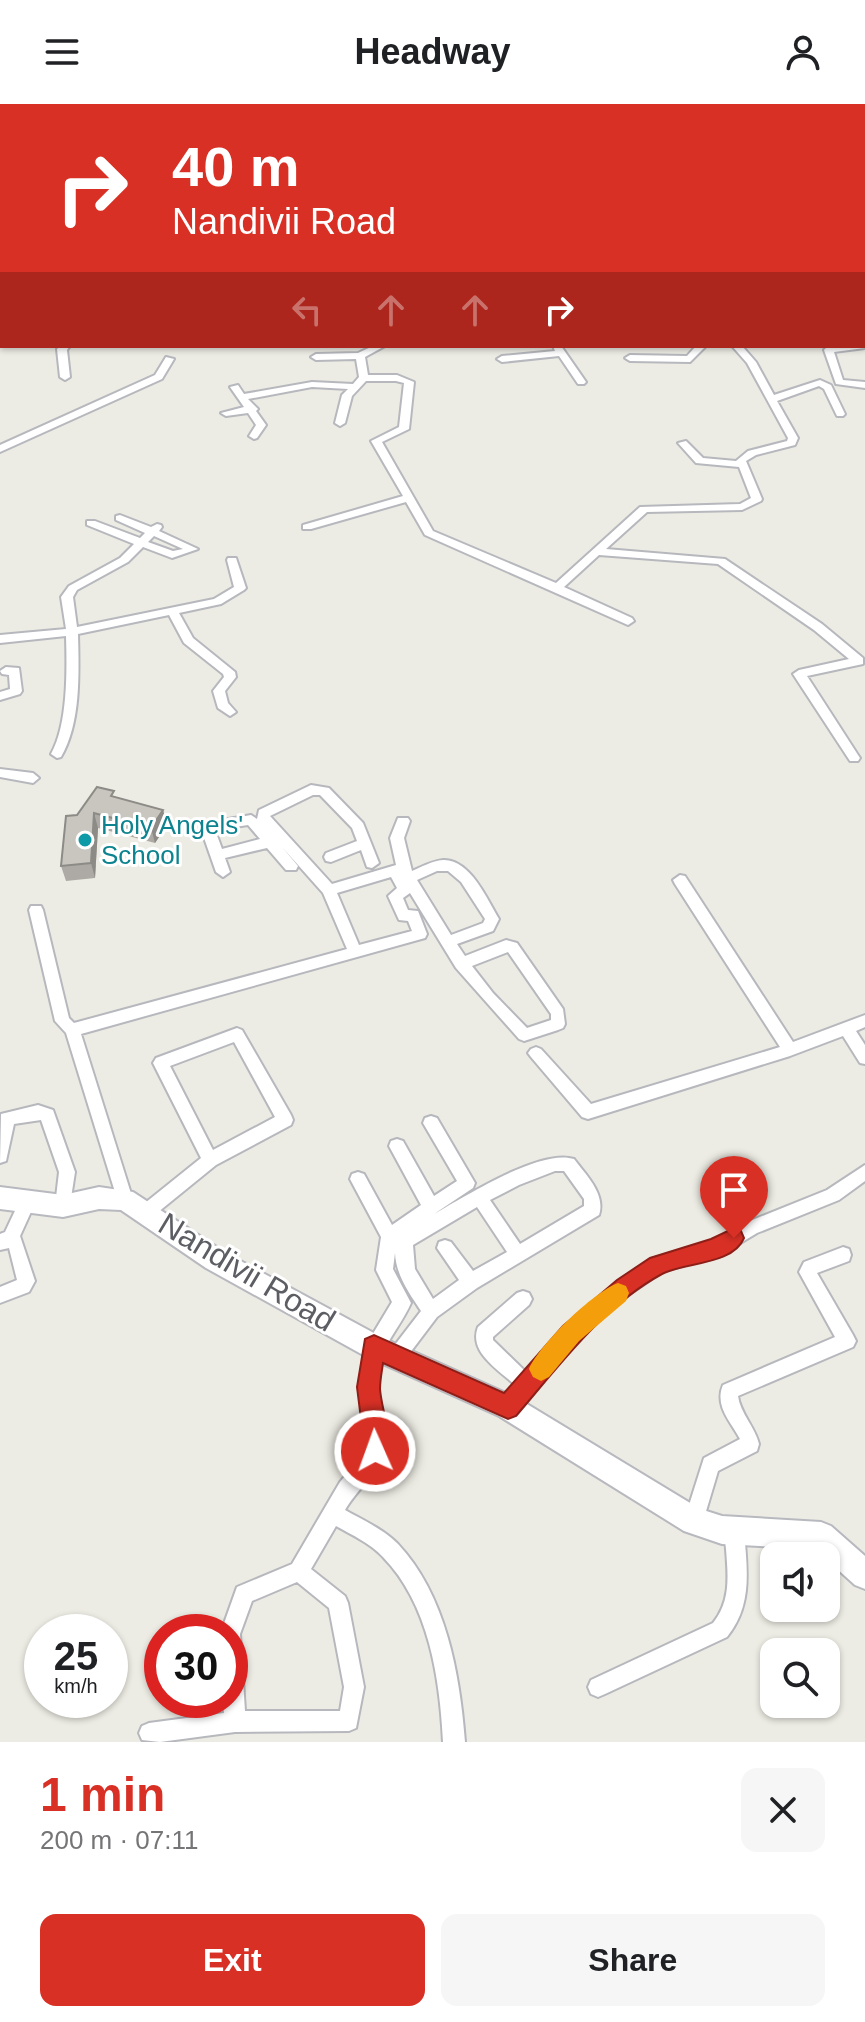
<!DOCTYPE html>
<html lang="en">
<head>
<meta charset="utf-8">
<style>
  :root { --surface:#fff; --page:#f6f6f6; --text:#202124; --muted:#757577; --accent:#d93025 }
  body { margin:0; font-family:Helvetica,sans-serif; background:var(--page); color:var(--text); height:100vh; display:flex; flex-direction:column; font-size:30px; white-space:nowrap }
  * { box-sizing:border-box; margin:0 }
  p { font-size:26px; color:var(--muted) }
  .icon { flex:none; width:44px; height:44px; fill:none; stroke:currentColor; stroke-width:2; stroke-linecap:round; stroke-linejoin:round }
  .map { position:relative; height:1638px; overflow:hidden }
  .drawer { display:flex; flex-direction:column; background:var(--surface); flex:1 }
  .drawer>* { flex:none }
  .top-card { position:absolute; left:0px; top:0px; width:866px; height:244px; box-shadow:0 2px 6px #0004; background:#d93025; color:#fff; overflow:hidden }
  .tools { position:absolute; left:760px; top:1438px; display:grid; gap:16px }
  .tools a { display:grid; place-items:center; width:80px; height:80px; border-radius:16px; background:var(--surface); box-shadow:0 2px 6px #0004; font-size:40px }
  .speed { position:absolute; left:24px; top:1510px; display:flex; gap:16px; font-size:40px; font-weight:700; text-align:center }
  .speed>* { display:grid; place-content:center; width:104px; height:104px; border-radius:50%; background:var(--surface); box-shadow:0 2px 6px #0004; line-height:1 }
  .speed small { font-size:20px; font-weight:400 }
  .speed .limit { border:12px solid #d22; background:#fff; color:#111 }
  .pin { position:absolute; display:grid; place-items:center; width:68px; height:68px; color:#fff; margin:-82px -34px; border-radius:50% 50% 50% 0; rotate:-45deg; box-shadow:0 0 8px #0007 }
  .pin .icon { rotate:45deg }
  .me { position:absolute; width:88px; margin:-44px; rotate:358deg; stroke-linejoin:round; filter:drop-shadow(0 0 6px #0008) }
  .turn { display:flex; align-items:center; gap:28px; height:168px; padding:0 40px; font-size:36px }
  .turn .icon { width:104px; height:104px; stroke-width:2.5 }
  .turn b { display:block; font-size:56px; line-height:68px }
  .lanes { display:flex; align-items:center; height:76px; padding:0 40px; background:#0003; justify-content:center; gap:40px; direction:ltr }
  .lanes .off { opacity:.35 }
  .round { display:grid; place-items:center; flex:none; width:84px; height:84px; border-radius:16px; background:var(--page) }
  .headline { display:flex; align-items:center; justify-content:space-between; height:136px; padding:0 40px }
  h1 { font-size:48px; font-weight:800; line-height:60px; color:var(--accent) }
  .button { display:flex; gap:16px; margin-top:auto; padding:16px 40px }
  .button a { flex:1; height:92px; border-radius:16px; background:var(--accent); color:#fff; font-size:32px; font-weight:800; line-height:92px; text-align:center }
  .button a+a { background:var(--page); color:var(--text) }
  header { display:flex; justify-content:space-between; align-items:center; height:104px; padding:0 40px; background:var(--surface); font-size:36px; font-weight:800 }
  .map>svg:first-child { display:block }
</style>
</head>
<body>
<header><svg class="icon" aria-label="menu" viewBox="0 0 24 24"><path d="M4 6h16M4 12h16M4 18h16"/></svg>Headway<svg class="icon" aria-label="person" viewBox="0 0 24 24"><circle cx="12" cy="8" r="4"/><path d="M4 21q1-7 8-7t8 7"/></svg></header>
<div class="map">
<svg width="865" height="1638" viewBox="0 0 865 1638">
  <rect width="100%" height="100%" fill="#edece4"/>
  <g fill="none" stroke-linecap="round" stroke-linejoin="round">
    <g stroke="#b6b8bd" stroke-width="4">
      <g id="street">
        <path d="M175 0H200L204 2H178Z"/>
        <path d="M608 0H614L615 2H607Z"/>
        <rect x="0" y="28" width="2" height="4"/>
        <rect x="864" y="60" width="1" height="4"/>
        <rect x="864" y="98" width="1" height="4"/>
        <path d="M864 240 865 244 834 248 843 276 865 278V284L836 280 824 246 826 244 864 242Z"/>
        <path d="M60 242H70L67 246 70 273 65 276 60 273 57 245Z"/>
        <path d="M373 242H385L365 253 368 271H397L414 278 409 325 382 338 433 427 556 479 640 403 740 400 751 394 739 363 696 359 678 339 686 337 703 354 736 357 748 347 787 337 788 334 747 259 732 242H742L756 258 774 291 820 276 831 281 845 310 843 312H837L824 285 819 282 777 297 798 334 795 341 756 351 746 357 762 395 761 397 742 406 647 408 606 445 725 455 822 520 863 554V560L807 572 858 651 860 654 858 657H850L793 570 799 566 849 555 814 526 718 460 599 451 564 483 632 514 634 517 628 521 425 431 406 398 311 425H303V421L403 392 371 337 399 323 404 279 396 277H366L352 292 345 319 340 322 335 319 342 291 348 285 312 283 248 295 258 305 256 307 266 321 257 334 254 335 249 332 256 321 248 309 226 312 221 309 244 303 230 283 238 281 244 290 312 278 353 280 359 273 356 255 316 256 311 253 316 250 358 249Z"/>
        <path d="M553 242H561L586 278 584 280H578L559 252 502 258 497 255 502 252 555 247Z"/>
        <path d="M696 242H706L690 258 630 257 625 254 630 251 687 252Z"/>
        <path d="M166 253 174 255 162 275 0 348V341L155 271Z"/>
        <path d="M120 411 151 423 157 420 161 421 162 423 159 427 198 445 172 454 143 443 128 458 77 486 73 493 77 523 214 495 234 483 227 456 228 454H236L246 484 244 486 221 500 179 509 193 534 235 568 236 573 225 587 228 599 236 608 230 612 218 604 213 587 224 573 223 570 184 539 169 511 78 530C79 569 81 619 61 653L57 654 51 650C68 620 67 566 66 532L0 539V531L66 525 61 493 69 482 120 454 134 440 87 421V417H95L140 434 145 429 116 416V412ZM154 432 183 445 173 447 148 438Z"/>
        <path d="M6 563 19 564 22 587 20 590 0 596V588L10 585 9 571 2 570 0 567Z"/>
        <path d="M0 665 33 669 39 674 33 679 0 673Z"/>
        <path d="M311 681 329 684 363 719 379 759 372 764 367 763 361 746 331 758 326 757 324 753 326 749 357 737 352 724 320 691H313L270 712 332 780 396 761 390 734 398 714H408L410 717 404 734 412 767C421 763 432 757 443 756 470 755 487 795 499 815L493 827 457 840 465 852 506 836 517 839 563 905 565 920 563 924 558 926 524 937 519 935 456 864 410 789 403 794 408 806 418 807 427 830 425 834 81 930 133 1096 131 1101 125 1103 119 1101 66 929 55 917 29 806 31 802H41L43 806 69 914 74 919 347 845 323 789 282 743 298 762 296 766H286L267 744 225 754 230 768 223 773 216 768 202 728 204 725 211 724 212 719 217 717 251 711 257 715 259 706ZM248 721 260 735 222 745 215 726ZM437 767H448L461 778 485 815 483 819 451 831 417 776ZM391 773 397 784 388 792 399 816 408 817 412 827 359 841 337 789ZM508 848 551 910V916L527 924 493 889 472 862Z"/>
        <path d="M680 771 685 772 793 938 865 911V923L856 927 865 941V960L860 959 843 932 790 952 588 1015 582 1013 531 953 528 949 531 945 536 943 541 945 591 1000 780 943 675 780 673 776Z"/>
        <path d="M237 924 242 926 291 1011 293 1016 291 1021 216 1061 152 1113 146 1116 140 1113 138 1108 140 1103 201 1054 153 959 156 954ZM234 938 275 1013 213 1046 170 962Z"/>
        <path d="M38 1001 53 1006 75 1068 69 1107 63 1109 57 1107 55 1102 59 1068 41 1016 14 1020 6 1057 0 1059 1 1010Z"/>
        <path d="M431 1012 437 1014 475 1079 473 1084 434 1110C464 1093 541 1044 574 1055 586 1071 606 1090 599 1111L477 1184 437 1213 403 1258 397 1261 391 1258 388 1252 391 1246 421 1207C409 1189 396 1171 395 1149L393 1165 411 1199C397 1230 375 1246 377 1283 378 1306 391 1326 383 1350 376 1371 356 1387 345 1406 363 1416 383 1425 398 1440 446 1491 460 1571 465 1638H443C440 1575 429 1500 383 1453 370 1439 352 1431 336 1422L311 1465 345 1492 348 1499 364 1583 356 1624 349 1627 235 1628 160 1638 142 1636 139 1629 142 1622 149 1619 224 1609 223 1596H230V1528H221L237 1483 292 1460 340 1378 361 1353 366 1345 368 1324 359 1283 365 1243 392 1198 376 1166 381 1133 350 1075 352 1070 358 1068 364 1070 392 1121 421 1101 389 1042 391 1037 397 1035 403 1037 434 1092 457 1077 423 1019 425 1014ZM555 1067H564L584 1095V1102L520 1140 490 1096 519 1081ZM477 1103 507 1148 473 1167 451 1138 445 1136 439 1138 437 1144 459 1176 433 1195 415 1165 413 1141ZM297 1478 329 1504 344 1583 340 1607H245L240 1530 252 1497Z"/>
        <path d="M865 1061V1077L839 1096 757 1129 722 1150 662 1168 631 1189 577 1235 514 1309 508 1312 502 1309 499 1303 515 1281C499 1266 468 1248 478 1223L517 1189 523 1187 529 1189 532 1195 529 1201 493 1233V1236L526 1268 565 1223 619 1177 651 1155 712 1137 745 1119 827 1086Z"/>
        <path d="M27 1092 33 1094 35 1099 20 1132 35 1177 29 1188 0 1199V1183L17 1176 9 1144 0 1146V1130L5 1128 21 1094Z"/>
        <path d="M843 1143 849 1145 851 1151 849 1157 817 1169 853 1231 856 1237 853 1243 738 1292C740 1309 755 1323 759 1340L757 1347 718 1367 701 1424 694 1427 687 1424 684 1417 704 1354 740 1335C731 1318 714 1302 723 1281L835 1233 799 1168 804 1158Z"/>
        <path d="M734 1417 741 1420 744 1427C747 1465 753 1501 727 1533L605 1590 598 1593 591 1590 588 1583 591 1576 713 1519C731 1497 728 1472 726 1445 725 1436 724 1429 727 1420Z"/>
      </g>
    </g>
    <g stroke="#b7b9bf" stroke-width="4">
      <g id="secondary">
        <path d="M136 0H155L156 2H137Z"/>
        <path d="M167 0H181L166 2Z"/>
        <path d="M0 57H2L0 64Z"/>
        <rect x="864" y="138" width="1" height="8"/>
        <rect x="0" y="196" width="2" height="8"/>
        <path d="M0 1083 63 1091 99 1083 133 1088 224 1148 383 1234 517 1294 700 1405 722 1412 821 1418 831 1422 865 1452V1485L855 1481 815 1445 722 1440 684 1427 499 1312 365 1252 206 1164 121 1106 99 1105 63 1113 0 1105Z"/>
      </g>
    </g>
    <use href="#street" fill="#fff" fill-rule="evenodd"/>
    <use href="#secondary" fill="#fff" fill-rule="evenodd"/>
  </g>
  <path fill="#adaaa5" d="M116 693 163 706 167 721 155 739 98 724 95 774 66 777 61 762 77 711Z"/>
  <g fill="#8d8b86">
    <path d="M163 706 167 721 155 739 151 724Z"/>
    <path d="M94 709 98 724 95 774 91 759Z"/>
  </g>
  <path fill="#c9c6c0" stroke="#8d8b86" stroke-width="2" d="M97 683 114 687 111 692 163 706 151 724 94 709 91 759 61 762 66 712 77 711Z"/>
  <path fill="#d93025" stroke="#8d1f18" stroke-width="2" d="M734 1124 741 1127 744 1134C733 1161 685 1158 662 1170 603 1202 559 1262 516 1312L508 1315 383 1259C382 1267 380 1276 380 1285 382 1310 394 1330 383 1355L375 1359 366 1355 357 1283 365 1235 374 1231 504 1289 563 1222 617 1176 650 1154 711 1135Z"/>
  <path fill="#f59e0b" d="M618 1179 626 1182 629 1189 626 1197 579 1237 549 1273 541 1277 533 1273 529 1265C540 1240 592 1189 618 1179Z"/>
  <circle fill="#0f9aa8" stroke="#fff" stroke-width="3" cx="85" cy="736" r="8"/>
  <g text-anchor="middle" stroke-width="6" stroke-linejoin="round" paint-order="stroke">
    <g font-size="26" fill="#0d838f" stroke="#fff" text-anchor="start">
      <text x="101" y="730">Holy Angels'<tspan x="101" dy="30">School</tspan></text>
    </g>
    <g font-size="32" fill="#5c5e63" stroke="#fff">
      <text transform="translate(247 1168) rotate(31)" y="11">Nandivii Road</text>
    </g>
  </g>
</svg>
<div class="tools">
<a><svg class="icon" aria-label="sound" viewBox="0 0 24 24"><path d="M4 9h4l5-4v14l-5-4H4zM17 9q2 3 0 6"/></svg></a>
<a><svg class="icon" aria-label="search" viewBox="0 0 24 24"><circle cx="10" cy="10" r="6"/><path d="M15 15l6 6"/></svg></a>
</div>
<div class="speed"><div>25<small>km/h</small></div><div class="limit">30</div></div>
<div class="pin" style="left:734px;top:1134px;background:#d93025"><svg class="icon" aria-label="arrive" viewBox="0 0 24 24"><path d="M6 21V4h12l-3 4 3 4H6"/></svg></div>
<svg class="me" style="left:375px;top:1347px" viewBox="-20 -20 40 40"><circle r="17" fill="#d93025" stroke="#fff" stroke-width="3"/><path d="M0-11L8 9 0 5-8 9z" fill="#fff"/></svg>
<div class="top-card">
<div class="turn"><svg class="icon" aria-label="right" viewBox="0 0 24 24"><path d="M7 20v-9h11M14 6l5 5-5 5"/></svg><div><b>40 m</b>Nandivii Road</div></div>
<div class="lanes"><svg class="icon off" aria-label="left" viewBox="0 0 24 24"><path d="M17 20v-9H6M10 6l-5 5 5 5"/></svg><svg class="icon off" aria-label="ahead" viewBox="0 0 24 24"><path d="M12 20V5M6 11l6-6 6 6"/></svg><svg class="icon off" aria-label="ahead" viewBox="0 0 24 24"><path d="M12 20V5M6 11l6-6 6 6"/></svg><svg class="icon" aria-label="right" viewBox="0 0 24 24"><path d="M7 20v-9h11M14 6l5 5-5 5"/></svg></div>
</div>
</div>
<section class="drawer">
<div class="headline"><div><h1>1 min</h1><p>200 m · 07:11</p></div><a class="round"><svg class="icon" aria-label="close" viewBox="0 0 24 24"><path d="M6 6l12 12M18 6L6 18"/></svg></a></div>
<div class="button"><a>Exit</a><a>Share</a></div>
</section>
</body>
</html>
